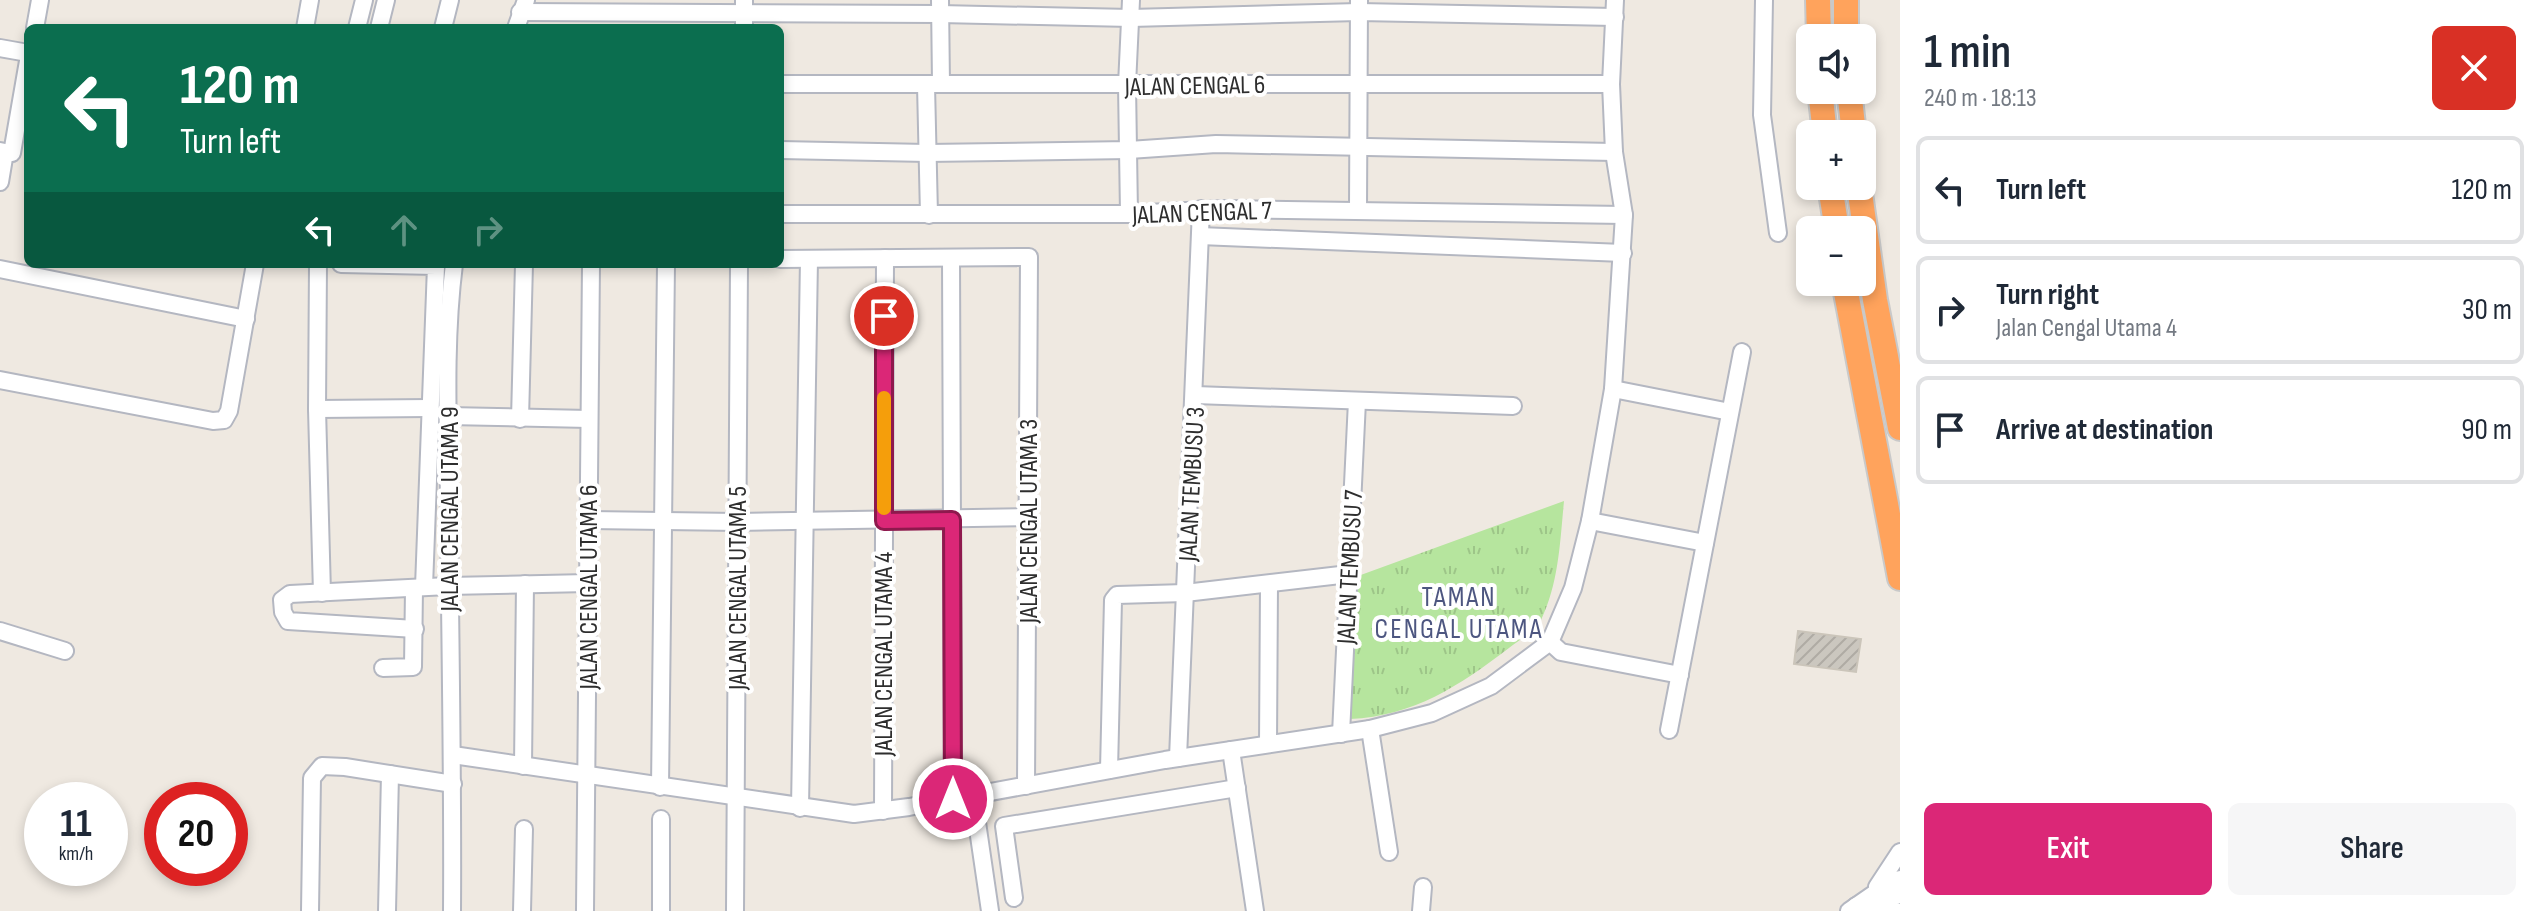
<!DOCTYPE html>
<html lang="en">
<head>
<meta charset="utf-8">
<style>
  :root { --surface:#fff; --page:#f6f6f7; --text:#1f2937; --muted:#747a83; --line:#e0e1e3; --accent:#db2777 }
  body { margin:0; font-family:"Sofia Sans Condensed",sans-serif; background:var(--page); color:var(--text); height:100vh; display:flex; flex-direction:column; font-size:30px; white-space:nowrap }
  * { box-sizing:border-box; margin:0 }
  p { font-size:26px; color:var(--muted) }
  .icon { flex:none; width:44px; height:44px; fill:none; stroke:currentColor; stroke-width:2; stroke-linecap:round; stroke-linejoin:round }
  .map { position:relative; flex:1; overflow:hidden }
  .panel { display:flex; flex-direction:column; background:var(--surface); width:640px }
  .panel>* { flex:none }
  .top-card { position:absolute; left:24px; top:24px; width:760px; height:244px; border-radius:12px; box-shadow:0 4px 12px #0003; background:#0b6e4f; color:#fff; overflow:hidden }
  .buttons { position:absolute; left:1796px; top:24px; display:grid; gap:16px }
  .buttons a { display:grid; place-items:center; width:80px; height:80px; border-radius:12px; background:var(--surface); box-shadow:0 4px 12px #0003; font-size:40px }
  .speed { position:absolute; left:24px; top:782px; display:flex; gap:16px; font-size:40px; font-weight:700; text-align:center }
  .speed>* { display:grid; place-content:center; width:104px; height:104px; border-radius:50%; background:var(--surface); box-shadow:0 4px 12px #0003; line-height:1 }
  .speed small { font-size:20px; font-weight:400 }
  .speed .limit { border:12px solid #d22; background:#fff; color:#111 }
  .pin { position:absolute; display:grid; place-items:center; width:68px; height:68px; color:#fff; margin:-34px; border:4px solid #fff; border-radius:50%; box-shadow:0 2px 8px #0007 }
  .me { position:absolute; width:88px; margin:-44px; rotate:0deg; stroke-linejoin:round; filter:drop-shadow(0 0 6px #0008) }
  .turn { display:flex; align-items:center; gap:28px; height:168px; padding:0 24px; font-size:36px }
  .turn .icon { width:104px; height:104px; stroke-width:2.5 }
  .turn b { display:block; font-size:56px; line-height:68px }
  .lanes { display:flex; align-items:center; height:76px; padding:0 24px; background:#0003; justify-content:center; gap:40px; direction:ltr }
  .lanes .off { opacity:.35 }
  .round { display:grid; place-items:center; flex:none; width:84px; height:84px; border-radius:12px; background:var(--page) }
  .overview { display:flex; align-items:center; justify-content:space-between; height:136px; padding:0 24px }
  h1 { font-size:48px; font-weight:600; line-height:60px }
  .primary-button { display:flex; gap:16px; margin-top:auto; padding:16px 24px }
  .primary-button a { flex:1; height:92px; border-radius:12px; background:var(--accent); color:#fff; font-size:32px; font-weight:600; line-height:92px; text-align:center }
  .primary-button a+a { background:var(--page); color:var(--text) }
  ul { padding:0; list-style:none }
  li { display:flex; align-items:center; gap:24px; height:108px; margin:0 16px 12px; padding:0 8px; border:4px solid var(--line); border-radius:12px }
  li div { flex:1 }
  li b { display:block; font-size:30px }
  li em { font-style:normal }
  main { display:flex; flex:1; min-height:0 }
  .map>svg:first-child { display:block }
</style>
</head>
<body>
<main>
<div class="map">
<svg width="1900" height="911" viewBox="0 0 1900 911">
  <defs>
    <pattern id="park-tufts" width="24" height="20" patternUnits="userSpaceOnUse" patternTransform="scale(2)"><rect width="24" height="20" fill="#b6e59e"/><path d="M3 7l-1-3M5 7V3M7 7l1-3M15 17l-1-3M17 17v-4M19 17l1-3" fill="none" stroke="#9dc588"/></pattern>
    <pattern id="building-hatch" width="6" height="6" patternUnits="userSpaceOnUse" patternTransform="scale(2)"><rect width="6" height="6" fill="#cbc7bf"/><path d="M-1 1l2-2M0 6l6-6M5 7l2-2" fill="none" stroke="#afaba4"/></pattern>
  </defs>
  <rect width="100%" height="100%" fill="#efe9e1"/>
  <path fill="url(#park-tufts)" d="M1564 501C1560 542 1559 582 1541 620 1535 631 1519 640 1509 648 1459 686 1414 716 1350 719L1358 576Z"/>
  <path fill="url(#building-hatch)" stroke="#cbc5ba" stroke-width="2" d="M1798 631 1861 639 1856 672 1794 664Z"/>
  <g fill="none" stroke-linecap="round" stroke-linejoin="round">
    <g stroke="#b4b7c1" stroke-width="20">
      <g id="minor">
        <path d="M744 0V28"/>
        <path d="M940 0 941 84"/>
        <path d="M1764 0 1762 115 1778 233"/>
        <path d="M520 12 940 14 1131 18 1359 12 1615 17"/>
        <path d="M35 28 40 0"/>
        <path d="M305 28 310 0"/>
        <path d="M357 28 364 0"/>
        <path d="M379 28 386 0"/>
        <path d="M443 28 450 0"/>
        <path d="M516 28 526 0"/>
        <path d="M0 48 28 53"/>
        <path d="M780 84H1611"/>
        <path d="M926 85 929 215"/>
        <path d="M780 150 927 153 1129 150 1216 144 1614 152"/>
        <path d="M0 151 5 152 0 182"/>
        <path d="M12 153 28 61"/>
        <path d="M1358 209 1359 0"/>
        <path d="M780 214H1129L1225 209 1624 215"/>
        <path d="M1129 214 1127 85 1131 0"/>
        <path d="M1200 236 1623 253"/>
        <path d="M951 258 953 799"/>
        <path d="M780 259 1029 257 1026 786"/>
        <path d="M318 264 317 409 322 593"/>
        <path d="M341 264 436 266 424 587"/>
        <path d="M0 269 246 319"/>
        <path d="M0 380 213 421 224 420 229 411 255 264"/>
        <path d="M1613 389 1730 412"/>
        <path d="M1195 395 1513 406"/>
        <path d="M317 409 430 408"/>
        <path d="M448 416 589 419"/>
        <path d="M520 419 524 264"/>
        <path d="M589 520 738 522 1028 517"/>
        <path d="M1590 521 1705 543"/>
        <path d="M415 629 288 621 283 612 282 600 290 594 448 586 588 583"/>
        <path d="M0 631 65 651"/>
        <path d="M1550 642 1561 652 1680 675"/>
        <path d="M383 668 413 667 414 588"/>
        <path d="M1370 729 1389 852"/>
        <path d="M1669 730 1742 352"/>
        <path d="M1341 734 1357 401"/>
        <path d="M1268 744 1269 584"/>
        <path d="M1231 750 1255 911"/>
        <path d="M453 755 854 814 909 807 1165 760 1370 729 1432 713 1491 686 1550 642 1573 588 1590 521 1613 389 1624 215 1614 152 1611 84 1615 0"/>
        <path d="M1178 758 1201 209"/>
        <path d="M523 766 525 584"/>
        <path d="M1109 770 1113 600 1117 595 1185 593 1349 574"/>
        <path d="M660 787 666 264"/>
        <path d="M973 795 990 911"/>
        <path d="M800 808 809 259"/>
        <path d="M883 811 885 258"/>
        <path d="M1877 887 1900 852"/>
        <path d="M1014 898 1004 826 1237 788"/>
        <path d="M1871 898 1900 895"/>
        <path d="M1856 906 1896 911"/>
        <path d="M310 911 312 778 322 766 345 767 453 784"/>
        <path d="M387 911 390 774"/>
        <path d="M452 911C453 775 450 638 449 502 448 422 444 343 454 264"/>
        <path d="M522 911 524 829"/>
        <path d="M585 911 591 264"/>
        <path d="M661 911V819"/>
        <path d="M735 911 739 264"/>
        <path d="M1421 911 1423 887"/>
        <path d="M1849 911 1891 882 1900 879"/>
      </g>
    </g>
    <g stroke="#c9c9c9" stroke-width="28">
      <g id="highway">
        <path d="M1818 0 1819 38"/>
        <path d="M1846 0V38"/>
        <path d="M1820 90 1825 134"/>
        <path d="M1849 90 1854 134"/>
        <path d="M1830 186 1837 230"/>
        <path d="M1859 186 1875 300 1900 428"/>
        <path d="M1844 282 1900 578"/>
      </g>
    </g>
    <use href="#minor" stroke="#fff" stroke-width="16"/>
    <use href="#highway" stroke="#ffa35c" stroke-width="24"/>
  </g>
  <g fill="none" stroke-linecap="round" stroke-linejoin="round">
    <g stroke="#8e194d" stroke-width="20">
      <path id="route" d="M884 316V521L952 520 953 799"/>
    </g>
    <use href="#route" stroke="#db2777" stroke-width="14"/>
    <path stroke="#f59e0b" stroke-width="14" d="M884 508V398"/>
  </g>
  <g text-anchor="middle" stroke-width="8" stroke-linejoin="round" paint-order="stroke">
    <g font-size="26" fill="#2e2e2e" stroke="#fff">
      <text transform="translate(1195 85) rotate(-1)" y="9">JALAN CENGAL 6</text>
      <text transform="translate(1202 212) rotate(-2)" y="9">JALAN CENGAL 7</text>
      <text transform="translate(1191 484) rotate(-87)" y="9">JALAN TEMBUSU 3</text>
      <text transform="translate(449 509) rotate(-90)" y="9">JALAN CENGAL UTAMA 9</text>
      <text transform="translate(1028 521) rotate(-90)" y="9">JALAN CENGAL UTAMA 3</text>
      <text transform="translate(1349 567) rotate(-87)" y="9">JALAN TEMBUSU 7</text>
      <text transform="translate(588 587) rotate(-90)" y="9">JALAN CENGAL UTAMA 6</text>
      <text transform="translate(737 588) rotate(-90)" y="9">JALAN CENGAL UTAMA 5</text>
      <text transform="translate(883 654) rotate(-90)" y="9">JALAN CENGAL UTAMA 4</text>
    </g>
    <g font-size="28" letter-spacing="2" fill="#4d5680" stroke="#fff">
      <text x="1459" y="606">TAMAN<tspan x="1459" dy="32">CENGAL UTAMA</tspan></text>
    </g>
  </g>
</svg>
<div class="buttons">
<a><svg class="icon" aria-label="sound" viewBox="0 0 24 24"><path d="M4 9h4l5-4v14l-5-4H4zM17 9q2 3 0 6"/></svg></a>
<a>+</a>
<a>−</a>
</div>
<div class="speed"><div>11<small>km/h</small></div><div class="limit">20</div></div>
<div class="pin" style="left:884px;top:316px;background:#d93025"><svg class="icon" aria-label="arrive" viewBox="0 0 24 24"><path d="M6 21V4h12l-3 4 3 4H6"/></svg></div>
<svg class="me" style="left:953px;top:799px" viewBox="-20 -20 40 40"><circle r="17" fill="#db2777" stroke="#fff" stroke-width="3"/><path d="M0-11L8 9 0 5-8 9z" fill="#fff"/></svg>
<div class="top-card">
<div class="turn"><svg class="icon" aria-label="left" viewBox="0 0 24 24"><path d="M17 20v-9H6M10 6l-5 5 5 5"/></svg><div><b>120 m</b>Turn left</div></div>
<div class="lanes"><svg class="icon" aria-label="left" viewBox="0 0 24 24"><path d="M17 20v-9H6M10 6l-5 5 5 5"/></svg><svg class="icon off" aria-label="ahead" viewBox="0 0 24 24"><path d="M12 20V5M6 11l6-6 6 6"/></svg><svg class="icon off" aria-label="right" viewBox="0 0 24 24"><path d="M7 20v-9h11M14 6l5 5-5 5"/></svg></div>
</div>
</div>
<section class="panel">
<div class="overview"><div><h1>1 min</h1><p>240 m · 18:13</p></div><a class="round" style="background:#d93025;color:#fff"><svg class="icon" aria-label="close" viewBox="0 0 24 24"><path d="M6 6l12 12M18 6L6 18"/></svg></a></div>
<ul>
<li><svg class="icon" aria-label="left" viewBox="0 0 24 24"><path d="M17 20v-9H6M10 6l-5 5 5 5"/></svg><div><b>Turn left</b></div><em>120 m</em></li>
<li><svg class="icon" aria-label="right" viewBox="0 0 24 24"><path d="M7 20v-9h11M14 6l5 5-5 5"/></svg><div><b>Turn right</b><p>Jalan Cengal Utama 4</p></div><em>30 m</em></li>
<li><svg class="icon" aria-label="arrive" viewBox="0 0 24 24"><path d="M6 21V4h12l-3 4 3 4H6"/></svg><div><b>Arrive at destination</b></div><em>90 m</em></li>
</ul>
<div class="primary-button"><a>Exit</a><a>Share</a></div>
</section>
</main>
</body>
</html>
